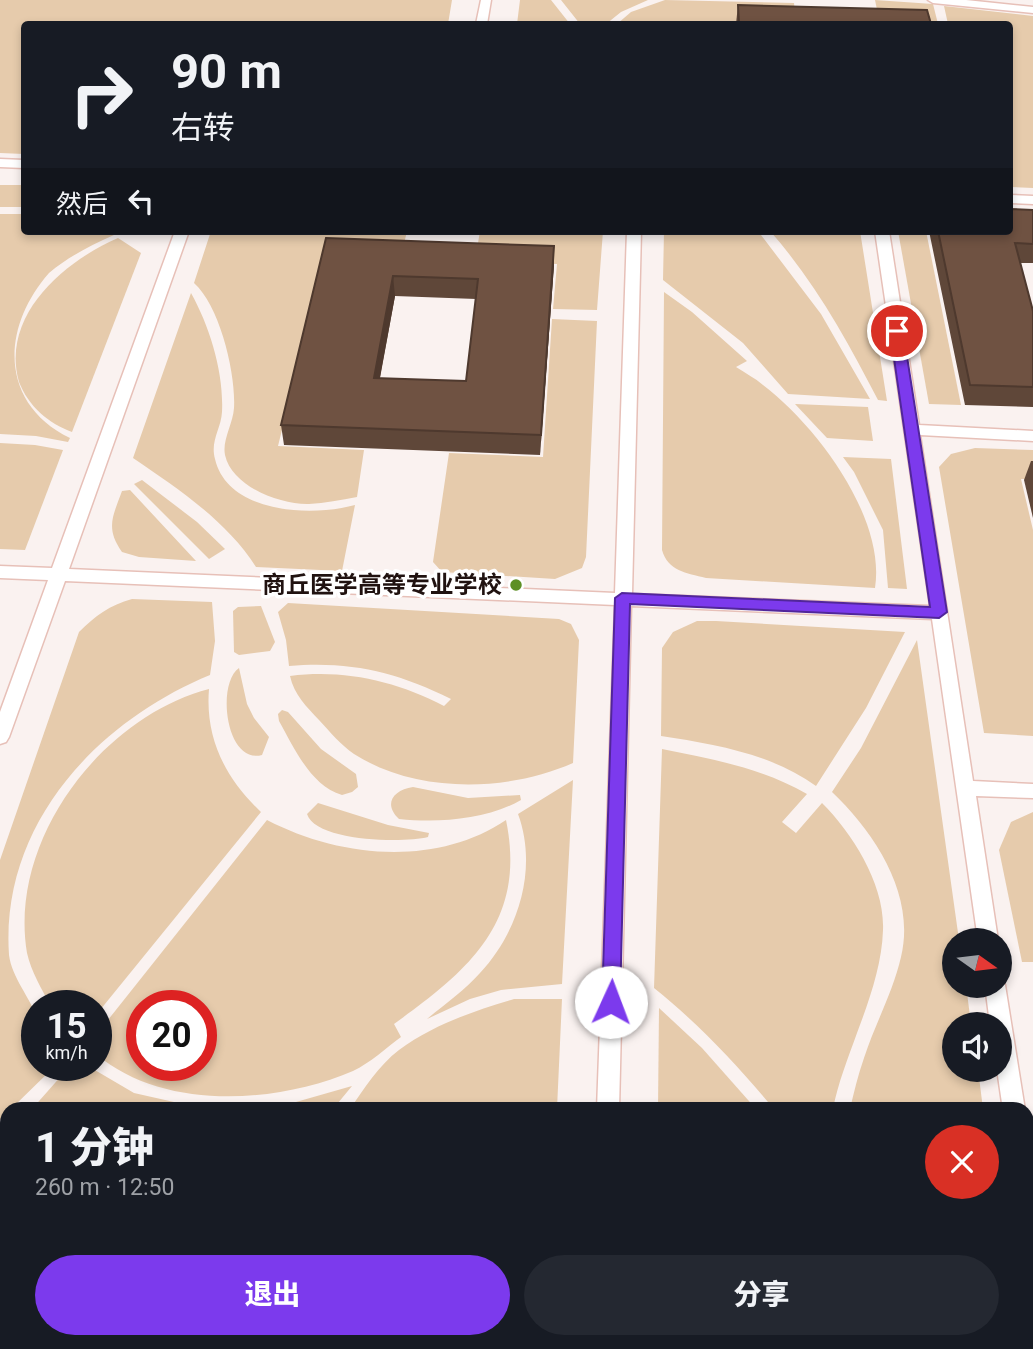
<!DOCTYPE html>
<html lang="zh">
<head>
<meta charset="utf-8">
<style>
  :root { --surface:#171b24; --page:#242831; --text:#f1f3f6; --muted:#9ea1a6; --accent:#7c3aed }
  body { margin:0; font-family:Roboto,"Noto Sans SC",sans-serif; background:var(--page); color:var(--text); height:100vh; display:flex; flex-direction:column; font-size:26px; white-space:nowrap }
  * { box-sizing:border-box; margin:0 }
  p { font-size:23px; color:var(--muted) }
  .icon { flex:none; width:38px; height:38px; fill:none; stroke:currentColor; stroke-width:2; stroke-linecap:round; stroke-linejoin:round }
  .map { position:relative; flex:1; overflow:hidden }
  .panel { position:absolute; left:0px; top:1102px; width:1034px; height:247px; display:flex; flex-direction:column; background:var(--surface); border-radius:21px 21px 0 0; box-shadow:0 4px 10px #0003 }
  .panel>* { flex:none }
  .hud { position:absolute; left:21px; top:21px; width:992px; height:214px; border-radius:7px; box-shadow:0 4px 10px #0003; background:#171b24; color:var(--text); overflow:hidden }
  .needle { width:46px; rotate:104deg }
  .buttons { position:absolute; left:942px; top:928px; display:grid; gap:14px }
  .buttons a { display:grid; place-items:center; width:70px; height:70px; border-radius:50%; background:var(--surface); box-shadow:0 4px 10px #0003; font-size:35px }
  .speed { position:absolute; left:21px; top:990px; display:flex; gap:14px; font-size:35px; font-weight:700; text-align:center }
  .speed>* { display:grid; place-content:center; width:91px; height:91px; border-radius:50%; background:var(--surface); box-shadow:0 4px 10px #0003; line-height:1 }
  .speed small { font-size:18px; font-weight:400 }
  .speed .limit { border:10px solid #d22; background:#fff; color:#111 }
  .pin { position:absolute; display:grid; place-items:center; width:60px; height:60px; color:#fff; margin:-30px; border:4px solid #fff; border-radius:50%; box-shadow:0 2px 7px #0007 }
  .me { position:absolute; width:77px; margin:-38px; rotate:2deg; stroke-linejoin:round; filter:drop-shadow(0 0 5px #0008) }
  .turn { display:flex; align-items:center; gap:24px; height:147px; padding:0 35px; font-size:32px }
  .turn .icon { width:91px; height:91px; stroke-width:2.5 }
  .turn b { display:block; font-size:49px; line-height:60px }
  .then { display:flex; align-items:center; height:66px; padding:0 35px; background:#0003; gap:14px; font-size:26px }
  .round { display:grid; place-items:center; flex:none; width:74px; height:74px; border-radius:37px; background:var(--page) }
  .headline { display:flex; align-items:center; justify-content:space-between; height:119px; padding:0 35px }
  h1 { font-size:42px; font-weight:800; line-height:52px }
  .primary-button { display:flex; gap:14px; margin-top:auto; padding:14px 35px }
  .primary-button a { flex:1; height:80px; border-radius:42px; background:var(--accent); color:#fff; font-size:28px; font-weight:800; line-height:80px; text-align:center }
  .primary-button a+a { background:var(--page); color:var(--text) }
  .map>svg:first-child { display:block }
</style>
</head>
<body>
<div class="map">
<svg width="1033" height="1349" viewBox="0 0 1033 1349">
  <rect width="100%" height="100%" fill="#faf2f0"/>
  <g fill="#e6cbac" fill-rule="evenodd">
    <path d="M0 0H452L448 24H24V154L0 153Z"/>
    <path d="M520 0H551L570 24H517Z"/>
    <path d="M561 0H648L621 12 606 24H580Z"/>
    <path d="M665 0 794 3 796 24H617L631 12Z"/>
    <path d="M875 0 933 4 938 24H880Z"/>
    <path d="M944 6 1033 16V188L1010 187V24H948Z"/>
    <rect x="0" y="185" width="24" height="22"/>
    <path d="M0 214H24V231H105L114 235C91 245 68 257 49 273 0 329 0 404 70 438L68 442 36 436 0 434Z"/>
    <path d="M211 231H407L404 244 325 256 278 446 364 450 357 497C341 500 325 503 309 504 281 505 232 487 225 455 222 440 233 424 234 408 236 374 220 306 194 283Z"/>
    <path d="M480 231H603L597 310 553 309 557 264 503 262 478 243Z"/>
    <path d="M664 231H758L821 314 870 399 788 394 743 343 663 280Z"/>
    <path d="M770 231H860L887 401 878 400C847 340 815 282 770 231Z"/>
    <path d="M898 231H926L961 405 929 404Z"/>
    <path d="M118 238 141 253 72 432C48 423 29 407 19 382 0 315 65 261 118 238Z"/>
    <path d="M664 292 692 312 747 361 736 367C745 373 755 378 763 385 817 426 886 518 875 588L706 578C686 573 668 571 662 550Z"/>
    <path d="M191 293C210 327 224 373 222 412 221 429 210 441 215 459 228 514 312 517 355 505L342 571 256 567C227 521 177 488 133 458Z"/>
    <path d="M552 319 597 321 586 557 582 568 555 579 442 572 433 562 449 453 543 457Z"/>
    <path d="M795 404 868 407 873 441 827 438Z"/>
    <path d="M0 443 35 445 63 450 25 550 0 549Z"/>
    <path d="M975 448 1033 450V479H1021L1033 530V736L984 733 939 467 951 454Z"/>
    <path d="M843 457 891 459 907 589 888 588 883 530 854 472Z"/>
    <path d="M142 480 197 522 225 549 209 559 134 484Z"/>
    <path d="M130 490 196 561 139 557 122 552C105 528 113 516 122 491Z"/>
    <path d="M132 599 212 602 215 641 210 675C98 721 0 824 9 955 12 978 30 997 37 1018 41 1031 37 1052 37 1066H55L11 1109 7 1110V1113L0 1120V860L79 632C95 616 110 605 132 599Z"/>
    <path d="M288 603 559 619 571 624 579 640 573 763C507 792 417 794 354 754 341 745 330 732 319 720 307 707 294 695 290 676 344 669 396 681 444 706L451 699C396 672 351 661 289 666L286 640 278 612Z"/>
    <path d="M261 606 275 642 270 651 239 655 234 652 233 611 238 607Z"/>
    <path d="M697 621H716L905 632 866 708 816 786C772 754 714 744 661 736L662 648 673 632Z"/>
    <path d="M917 640 959 940H954V985H966L971 1024H954V1069H978L983 1109H850C854 1092 858 1075 864 1058 875 1024 893 992 901 957 916 895 875 833 832 792L861 748Z"/>
    <path d="M239 668 247 704 254 718 269 737 262 755C226 765 216 684 239 668Z"/>
    <path d="M209 689C205 738 225 778 261 812L96 1015V1006H51C42 990 31 971 27 953 8 840 102 717 209 689Z"/>
    <path d="M282 710 288 712 321 749 356 774 358 787 352 792 342 795C311 786 294 748 279 721L278 714Z"/>
    <path d="M662 749C712 759 762 768 807 794L782 822 796 833 822 803C853 834 885 885 883 930 882 965 869 1001 857 1033 848 1058 838 1083 833 1109H774C737 1065 699 1024 654 988Z"/>
    <path d="M573 780 562 984 501 990 470 999 427 1019C445 1004 465 990 480 973 519 931 538 868 518 814Z"/>
    <path d="M413 787 468 798 520 795 521 800C486 820 438 823 399 819 383 804 393 790 413 787Z"/>
    <path d="M318 803 388 825 429 833 428 837C404 843 316 842 307 814Z"/>
    <path d="M1033 812V962H1022L999 850 1011 822Z"/>
    <path d="M267 820C340 858 436 867 506 820 527 922 469 970 394 1024L401 1037C386 1048 370 1063 353 1071 276 1104 163 1111 96 1054V1035ZM142 1006H201V1066H142Z"/>
    <path d="M514 999H562L557 1109H350C363 1090 379 1065 399 1050 433 1025 473 1011 514 999Z"/>
    <path d="M659 1008 702 1048 756 1109H658Z"/>
    <path d="M70 1066H88L134 1093 205 1109H32Z"/>
    <path d="M352 1086 333 1109H262L275 1108Z"/>
    <path d="M7 1133V1205H0V1139Z"/>
    <path d="M819 1342H1011L1012 1349H830Z"/>
  </g>
  <g fill="none" stroke-linecap="round" stroke-linejoin="round">
    <g stroke="#e7c0b8" stroke-width="3">
      <g id="lane">
        <path d="M481 0H491L487 24H476Z"/>
        <path d="M928 0H966L1033 7V13L933 3Z"/>
        <path d="M0 159 24 160V168L0 167Z"/>
        <path d="M1010 195 1033 196V204L1010 203Z"/>
        <path d="M175 231H189L69 569 615 593 627 231H641L632 594 930 606 875 231H889L919 425 1033 431V441L920 435 973 781 1033 784V798L976 796 998 940H978L932 619 631 606 619 1110H597L615 605 65 581 9 737 6 742 0 744V712L48 580 0 578V566L52 568Z"/>
        <path d="M999 977 1005 985 1025 1110H1003L997 1069H999V1024H990L985 985H999Z"/>
        <path d="M1027 1190 1033 1192V1250L1027 1248Z"/>
        <rect x="0" y="1249" width="7" height="24"/>
        <path d="M48 1342H82L79 1349H45Z"/>
        <path d="M698 1342H731L734 1349H701Z"/>
      </g>
    </g>
    <use href="#lane" fill="#fff" fill-rule="evenodd"/>
  </g>
  <g fill="#5f4739" fill-rule="evenodd">
    <path d="M738 5 931 24H736Z"/>
    <path d="M1033 210V263H1020L1033 311V407L965 405 929 231H1010Z"/>
    <path d="M326 238 554 265 540 455 284 445 281 425ZM395 296 476 299 466 381 380 378Z"/>
    <path d="M1031 461H1033V518L1024 480Z"/>
  </g>
  <g fill="#4e392e">
    <path d="M554 246V265L540 455 541 435Z"/>
    <path d="M393 276 395 296 376 398 374 378Z"/>
  </g>
  <g fill="#6f5242" stroke="#4e392e" stroke-width="2" fill-rule="evenodd">
    <path d="M738 5 927 10 931 24H739Z"/>
    <path d="M1010 209 1033 210V244L1015 243 1033 311V387L970 385 938 231H1010Z"/>
    <path d="M326 238 554 246 541 435 281 425ZM393 276 478 279 466 381 374 378Z"/>
  </g>
  <path fill="#7c3aed" stroke="#51269a" stroke-width="2" d="M897 327 903 331 947 612 939 618 630 604 620 1002 618 1008 611 1010 604 1008 602 1002 615 598 622 593 930 607 890 331Z"/>
  <circle fill="#5d8f25" stroke="#fff" stroke-width="2.5" cx="516" cy="585" r="7"/>
  <g text-anchor="middle" stroke-width="7" stroke-linejoin="round" paint-order="stroke">
    <g font-size="24" font-weight="bold" fill="#201210" stroke="#fff" text-anchor="end">
      <text x="502" y="593">商丘医学高等专业学校</text>
    </g>
  </g>
</svg>
<div class="buttons">
<a><svg class="needle" viewBox="-14 -14 28 28"><path d="M0-13l5 13h-10z" fill="#e53935"/><path d="M0 13l5-13h-10z" fill="#9ea1a6"/></svg></a>
<a><svg class="icon" aria-label="sound" viewBox="0 0 24 24"><path d="M4 9h4l5-4v14l-5-4H4zM17 9q2 3 0 6"/></svg></a>
</div>
<div class="speed"><div>15<small>km/h</small></div><div class="limit">20</div></div>
<div class="pin" style="left:897px;top:331px;background:#d93025"><svg class="icon" aria-label="arrive" viewBox="0 0 24 24"><path d="M6 21V4h12l-3 4 3 4H6"/></svg></div>
<svg class="me" style="left:611px;top:1002px" viewBox="-20 -20 40 40"><circle r="19" fill="#fff"/><path d="M0-13L10 11 0 6-10 11z" fill="#7c3aed"/></svg>
<div class="hud">
<div class="turn"><svg class="icon" aria-label="right" viewBox="0 0 24 24"><path d="M7 20v-9h11M14 6l5 5-5 5"/></svg><div><b>90 m</b>右转</div></div>
<div class="then">然后<svg class="icon" aria-label="left" viewBox="0 0 24 24"><path d="M17 20v-9H6M10 6l-5 5 5 5"/></svg></div>
</div>
<section class="panel">
<div class="headline"><div><h1>1 分钟</h1><p>260 m · 12:50</p></div><a class="round" style="background:#d93025;color:#fff"><svg class="icon" aria-label="close" viewBox="0 0 24 24"><path d="M6 6l12 12M18 6L6 18"/></svg></a></div>
<div class="primary-button"><a>退出</a><a>分享</a></div>
</section>
</div>
</body>
</html>
